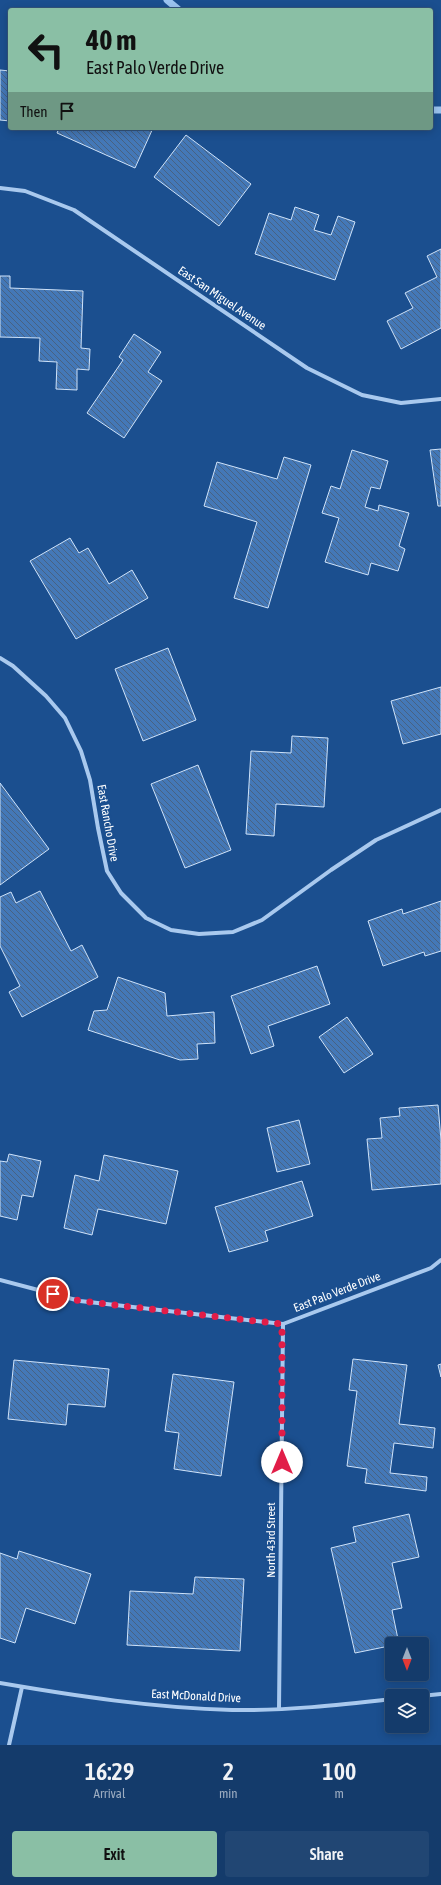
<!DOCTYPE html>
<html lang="en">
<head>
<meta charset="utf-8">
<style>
  :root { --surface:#143b6b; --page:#214673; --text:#f1f3f6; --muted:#9dadc1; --line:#33557e; --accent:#8abfa5 }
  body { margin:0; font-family:"Asap Condensed",sans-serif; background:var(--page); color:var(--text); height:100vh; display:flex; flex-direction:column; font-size:15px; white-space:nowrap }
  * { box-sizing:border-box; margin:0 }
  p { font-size:13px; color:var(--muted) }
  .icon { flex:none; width:22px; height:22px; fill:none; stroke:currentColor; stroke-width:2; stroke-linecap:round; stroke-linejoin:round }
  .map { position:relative; height:1745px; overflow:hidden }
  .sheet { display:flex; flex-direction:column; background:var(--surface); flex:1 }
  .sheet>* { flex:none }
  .top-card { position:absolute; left:8px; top:8px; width:425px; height:122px; border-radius:4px; box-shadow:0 2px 10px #0003,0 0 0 1px var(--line); background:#8abfa5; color:#111; overflow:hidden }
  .needle { width:26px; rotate:180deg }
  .fabs { position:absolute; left:385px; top:1637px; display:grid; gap:8px }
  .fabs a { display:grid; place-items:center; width:44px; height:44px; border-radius:4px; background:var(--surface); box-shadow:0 2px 10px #0003,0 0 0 1px var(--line); font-size:20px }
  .pin { position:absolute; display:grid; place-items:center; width:34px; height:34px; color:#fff; margin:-17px; border:2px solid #fff; border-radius:50%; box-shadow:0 1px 4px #0007 }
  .me { position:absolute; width:44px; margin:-22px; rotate:0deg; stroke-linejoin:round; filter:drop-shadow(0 0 3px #0008) }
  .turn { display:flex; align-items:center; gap:14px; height:84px; padding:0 12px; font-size:18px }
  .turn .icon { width:52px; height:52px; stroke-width:2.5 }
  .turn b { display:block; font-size:28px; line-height:34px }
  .then { display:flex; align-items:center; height:38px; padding:0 12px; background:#0003; gap:8px; font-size:15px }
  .eta { display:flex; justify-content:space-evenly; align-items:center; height:68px; text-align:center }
  .eta b { font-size:24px; font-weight:600; line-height:28px }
  .cta { display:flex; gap:8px; margin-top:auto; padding:8px 12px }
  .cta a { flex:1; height:46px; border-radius:4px; background:var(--accent); color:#111; font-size:16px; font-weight:600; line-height:46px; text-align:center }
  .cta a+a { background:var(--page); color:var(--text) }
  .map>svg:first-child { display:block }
</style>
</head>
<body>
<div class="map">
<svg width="441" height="1745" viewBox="0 0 441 1745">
  <defs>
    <pattern id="building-back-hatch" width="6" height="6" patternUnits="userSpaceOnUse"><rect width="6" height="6" fill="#4478b7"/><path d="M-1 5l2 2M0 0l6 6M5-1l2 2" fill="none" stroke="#486282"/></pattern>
  </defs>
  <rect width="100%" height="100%" fill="#1b4f8f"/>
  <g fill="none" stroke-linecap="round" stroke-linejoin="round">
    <g stroke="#9cc4f0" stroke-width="7">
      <path d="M167 0 179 10"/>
      <path d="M431 110H441"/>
    </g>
  </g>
  <g fill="url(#building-back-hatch)" stroke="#cfe3fa">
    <path d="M0 70 10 71V121L0 120Z"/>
    <path d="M59 128H153L135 168 57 133Z"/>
    <path d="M186 135 251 184 219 226 154 177Z"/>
    <path d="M295 207 319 215 314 230 331 235 338 216 355 222 335 280 255 254 269 213 291 220Z"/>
    <path d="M441 249V328L401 349 387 321 413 308 405 293 437 277 427 256Z"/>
    <path d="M0 276H10V288L83 291 81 348 90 349 89 370 77 369V390L56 389 57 362 39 361 40 338 0 337Z"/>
    <path d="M134 334 161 352 148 372 162 381 124 438 87 413 123 360 119 357Z"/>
    <path d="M441 449V506H438L430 450Z"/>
    <path d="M352 450 388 461 380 489 371 487 365 507 378 511 379 505 409 513 399 546 405 549 398 571 371 563 368 575 325 562 339 518 322 513 331 486 340 489Z"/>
    <path d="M284 457 311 465 268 608 234 598 257 522 204 506 217 462 277 479Z"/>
    <path d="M70 538 79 553 88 548 109 584 132 570 148 598 76 639 30 561Z"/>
    <path d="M168 648 196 720 143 741 115 669Z"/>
    <path d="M441 687V734L403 744 391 701Z"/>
    <path d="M292 736 328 738 324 807 276 804 274 836 246 834 251 751 291 753Z"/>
    <path d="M198 765 231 850 185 868 151 784Z"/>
    <path d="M0 783 49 849 0 885Z"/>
    <path d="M40 891 71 951 82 945 98 977 22 1017 9 992 20 986 0 946V897L11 892 16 903Z"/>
    <path d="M441 901V951L425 956 424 952 383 966 368 921 402 909 403 914Z"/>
    <path d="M317 966 330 1004 268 1026 274 1046 251 1054 231 996Z"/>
    <path d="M118 977 165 993 167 1016 214 1012 215 1043 197 1044 198 1059 180 1060 88 1030 94 1011 107 1010Z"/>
    <path d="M347 1017 373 1054 344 1073 319 1037Z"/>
    <path d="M438 1105 441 1140V1184L372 1190 367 1139 382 1138 380 1118 400 1116 399 1108Z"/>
    <path d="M299 1120 310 1164 277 1172 267 1128Z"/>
    <path d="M9 1154 41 1161 33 1197 22 1195 17 1220 0 1216V1161L7 1162Z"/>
    <path d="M104 1155 178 1171 166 1224 98 1209 92 1235 64 1228 75 1175 99 1181Z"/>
    <path d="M302 1181 313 1216 265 1231 268 1241 229 1252 215 1207Z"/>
    <path d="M353 1359 407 1365 399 1424 435 1428 433 1448 394 1443 390 1473 427 1477 426 1491 365 1483 367 1469 347 1466 357 1391 349 1390Z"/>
    <path d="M14 1360 109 1369 105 1407 68 1404 66 1425 8 1419Z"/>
    <path d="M441 1364V1377L438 1365Z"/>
    <path d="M173 1374 234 1382 221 1476 174 1469 179 1433 165 1431Z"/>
    <path d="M409 1514 419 1557 392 1563 402 1608 392 1610 399 1644 355 1653 331 1548 356 1542 353 1527Z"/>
    <path d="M19 1551 91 1574 75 1624 26 1608 15 1643 0 1638V1553L17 1559Z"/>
    <path d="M195 1577 244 1579 240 1651 127 1645 130 1591 193 1594Z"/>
  </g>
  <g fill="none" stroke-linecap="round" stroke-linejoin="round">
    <g stroke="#a9c9ee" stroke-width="4">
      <path d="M0 188 25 191 74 210 307 368 362 395 401 403 441 399"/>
      <path d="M0 658 13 666 46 696 65 718 81 751 90 780 98 828 107 871 121 893 146 918 171 930 199 934 233 932 262 920 331 870 376 840 441 810"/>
      <path d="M0 1280 80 1301 283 1324 431 1268 441 1260"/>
      <path d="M0 1683C76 1696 154 1708 232 1710 285 1711 339 1705 392 1699"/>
      <path d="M421 1696 441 1694"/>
      <path d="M279 1709 283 1324"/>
      <path d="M9 1745 22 1687"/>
    </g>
  </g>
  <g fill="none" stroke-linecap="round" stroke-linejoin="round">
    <path stroke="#e11d48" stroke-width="7" stroke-dasharray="0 12.6" d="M53 1294 80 1301 282 1324V1462"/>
  </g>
  <g text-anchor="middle" stroke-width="4" stroke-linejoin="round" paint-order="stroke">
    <g font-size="12" fill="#fff" stroke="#1b4f8f">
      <text transform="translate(222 298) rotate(34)" y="4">East San Miguel Avenue</text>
      <text transform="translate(108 823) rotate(80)" y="4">East Rancho Drive</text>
      <text transform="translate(337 1292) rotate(-21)" y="4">East Palo Verde Drive</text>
      <text transform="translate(271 1540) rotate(-90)" y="4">North 43rd Street</text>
      <text transform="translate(196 1696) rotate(3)" y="4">East McDonald Drive</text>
    </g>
  </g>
</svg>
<div class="fabs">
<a><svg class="needle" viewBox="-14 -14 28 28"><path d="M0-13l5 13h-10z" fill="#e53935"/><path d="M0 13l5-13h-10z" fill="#9dadc1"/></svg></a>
<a><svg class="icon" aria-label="layers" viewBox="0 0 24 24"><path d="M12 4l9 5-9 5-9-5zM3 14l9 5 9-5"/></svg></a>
</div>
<div class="pin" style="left:53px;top:1294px;background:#d93025"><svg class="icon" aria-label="arrive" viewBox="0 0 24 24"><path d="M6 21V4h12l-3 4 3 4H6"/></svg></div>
<svg class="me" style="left:282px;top:1462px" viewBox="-20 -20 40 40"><circle r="19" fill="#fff"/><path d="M0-13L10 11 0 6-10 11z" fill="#e11d48"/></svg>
<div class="top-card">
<div class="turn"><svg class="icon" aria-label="left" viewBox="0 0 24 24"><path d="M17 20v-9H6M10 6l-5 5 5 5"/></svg><div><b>40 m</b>East Palo Verde Drive</div></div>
<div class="then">Then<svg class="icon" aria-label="arrive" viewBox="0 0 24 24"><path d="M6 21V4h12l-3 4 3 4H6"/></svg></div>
</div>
</div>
<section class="sheet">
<div class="eta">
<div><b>16:29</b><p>Arrival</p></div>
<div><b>2</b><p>min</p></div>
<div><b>100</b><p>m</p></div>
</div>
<div class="cta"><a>Exit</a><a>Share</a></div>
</section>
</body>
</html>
